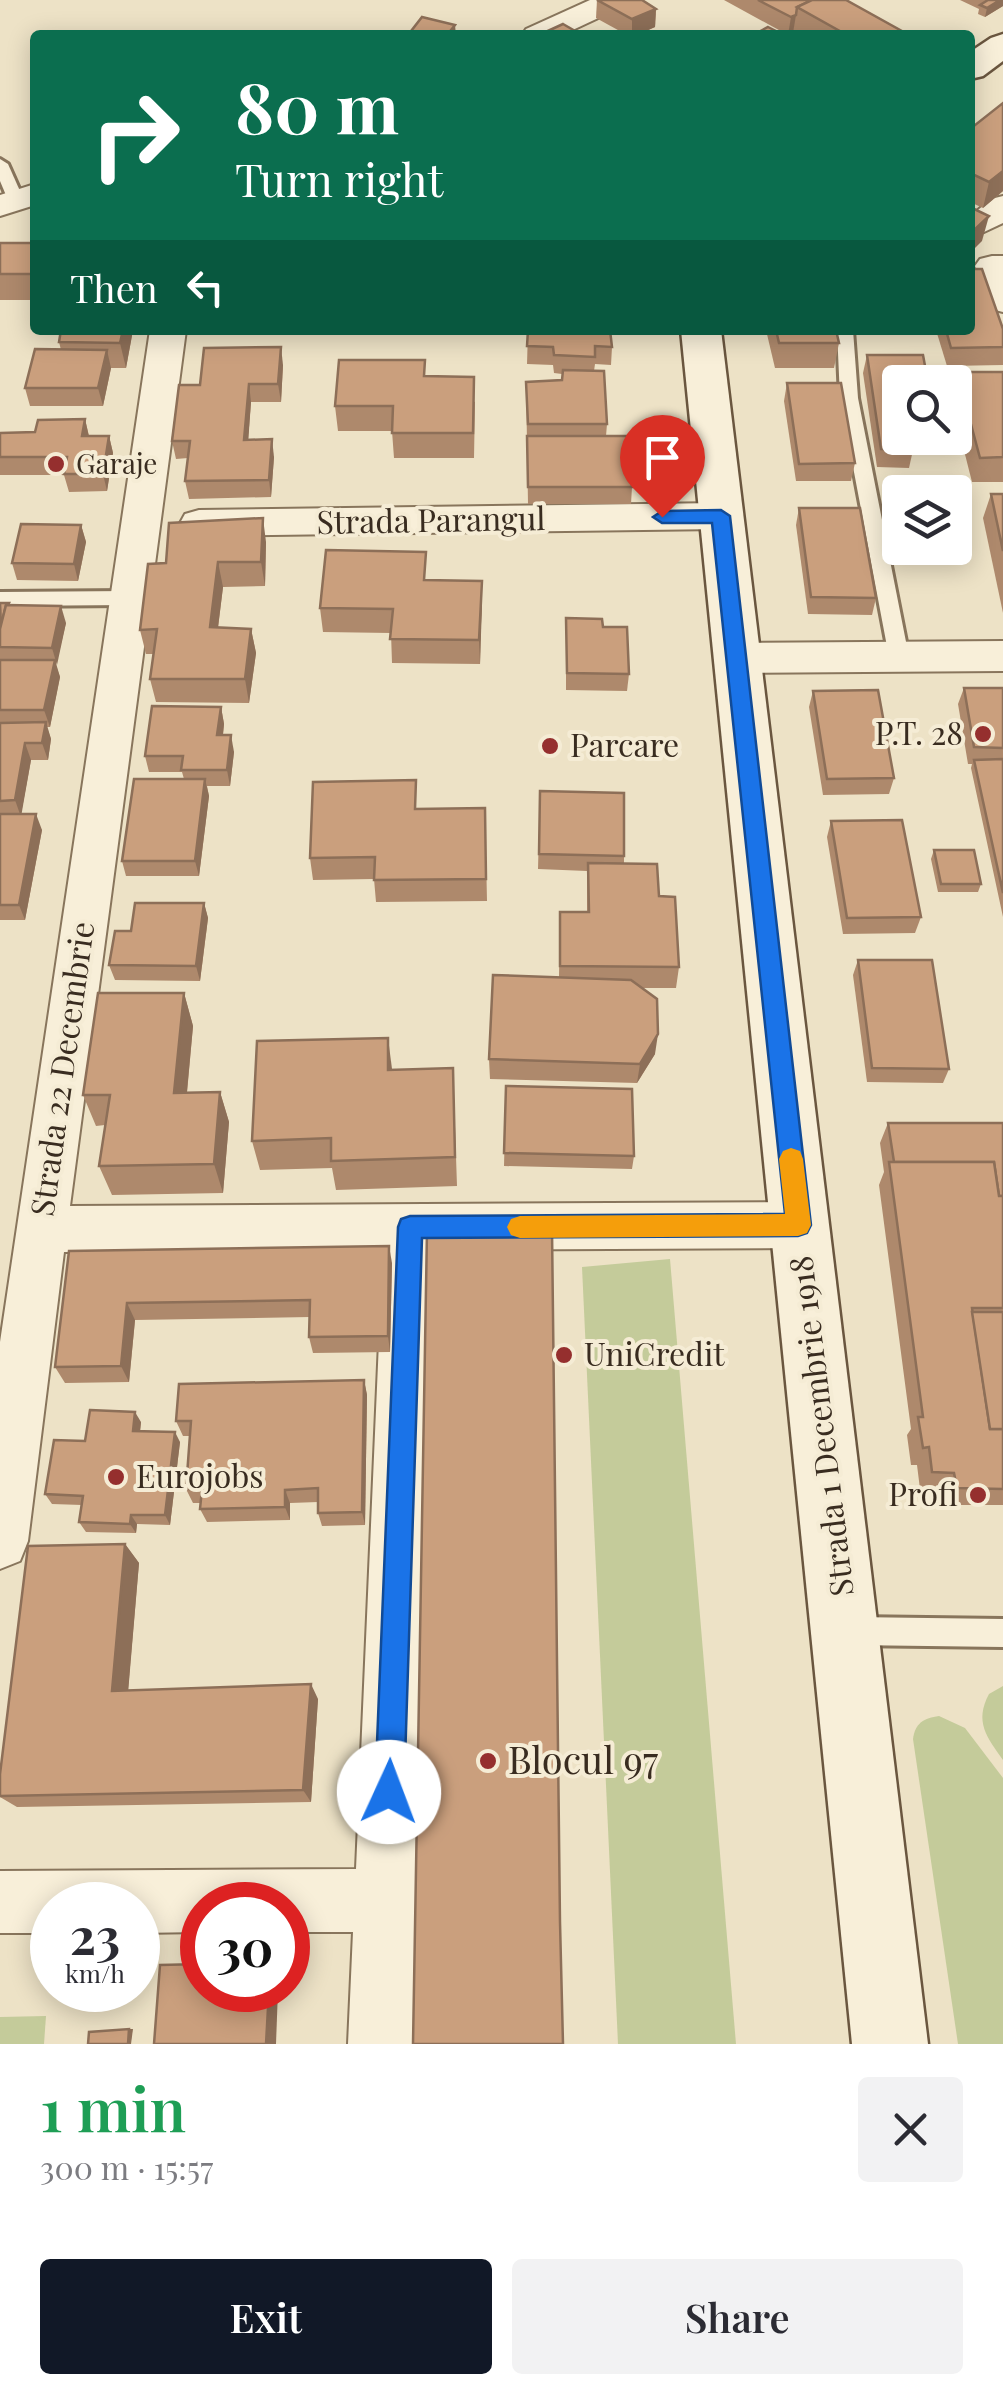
<!DOCTYPE html>
<html lang="en">
<head>
<meta charset="utf-8">
<style>
  :root { --surface:#fff; --page:#f2f2f3; --text:#2b2b33; --muted:#7c7c81; --accent:#111827 }
  body { margin:0; font-family:"Playfair Display",serif; background:var(--page); color:var(--text); height:100vh; display:flex; flex-direction:column; font-size:38px; white-space:nowrap }
  * { box-sizing:border-box; margin:0 }
  p { font-size:32px; color:var(--muted) }
  .icon { flex:none; width:55px; height:55px; fill:none; stroke:currentColor; stroke-width:2; stroke-linecap:round; stroke-linejoin:round }
  .map { position:relative; height:2044px; overflow:hidden }
  .panel { display:flex; flex-direction:column; background:var(--surface); flex:1 }
  .panel>* { flex:none }
  .guide { position:absolute; left:30px; top:30px; width:945px; height:305px; border-radius:10px; box-shadow:0 5px 25px #0003; background:#0b6e4f; color:#fff; overflow:hidden }
  .controls { position:absolute; left:882px; top:365px; display:grid; gap:20px }
  .controls a { display:grid; place-items:center; width:90px; height:90px; border-radius:10px; background:var(--surface); box-shadow:0 5px 25px #0003; font-size:50px }
  .speed { position:absolute; left:30px; top:1882px; display:flex; gap:20px; font-size:50px; font-weight:700; text-align:center }
  .speed>* { display:grid; place-content:center; width:130px; height:130px; border-radius:50%; background:var(--surface); box-shadow:0 5px 25px #0003; line-height:1 }
  .speed small { font-size:25px; font-weight:400 }
  .speed .limit { border:15px solid #d22; background:#fff; color:#111 }
  .pin { position:absolute; display:grid; place-items:center; width:85px; height:85px; color:#fff; margin:-102px -42px; border-radius:50% 50% 50% 0; rotate:-45deg; box-shadow:0 0 10px #0007 }
  .pin .icon { rotate:45deg }
  .me { position:absolute; width:110px; margin:-55px; rotate:2deg; stroke-linejoin:round; filter:drop-shadow(0 0 8px #0008) }
  .turn { display:flex; align-items:center; gap:35px; height:210px; padding:0 40px; font-size:45px }
  .turn .icon { width:130px; height:130px; stroke-width:2.5 }
  .turn b { display:block; font-size:70px; line-height:85px }
  .then { display:flex; align-items:center; height:95px; padding:0 40px; background:#0003; gap:20px; font-size:38px }
  .round { display:grid; place-items:center; flex:none; width:105px; height:105px; border-radius:10px; background:var(--page) }
  .headline { display:flex; align-items:center; justify-content:space-between; height:170px; padding:0 40px }
  h1 { font-size:60px; font-weight:600; line-height:75px; color:#1e9e55 }
  .action { display:flex; gap:20px; margin-top:auto; padding:20px 40px }
  .action a { flex:1; height:115px; border-radius:10px; background:var(--accent); color:#fff; font-size:40px; font-weight:600; line-height:115px; text-align:center }
  .action a+a { background:var(--page); color:var(--text) }
  .map>svg:first-child { display:block }
</style>
</head>
<body>
<div class="map">
<svg width="1003" height="2044" viewBox="0 0 1003 2044">
  <rect width="100%" height="100%" fill="#ede2c6"/>
  <g fill="#c4cb9a">
    <path d="M670 1259 736 2044H618L582 1267Z"/>
    <path d="M1003 1686V1760C987 1737 974 1722 989 1694Z"/>
    <path d="M939 1716 965 1728 1003 1778V2044H958L913 1739C915 1723 924 1718 939 1716Z"/>
    <path d="M46 2016 44 2044H0V2017Z"/>
  </g>
  <g fill="none" stroke-linecap="round" stroke-linejoin="round">
    <g stroke="#88755c" stroke-width="6">
      <g id="lane">
        <path d="M0 159 8 164 24 200 22 203 8 200 0 181Z"/>
        <path d="M837 330H853L858 398 909 657 899 664 889 657 840 398Z"/>
        <path d="M129 591 138 598 129 605 0 606V592Z"/>
        <path d="M852 1617 1003 1619V1647L852 1645 842 1641 838 1631 842 1621Z"/>
      </g>
    </g>
    <g stroke="#88755c" stroke-width="4">
      <g id="street">
        <path d="M590 0H629L624 6 562 35H522L526 29Z"/>
        <path d="M35 184V205L0 216V195Z"/>
        <path d="M1003 196V223L984 232 972 229V215L991 199Z"/>
        <path d="M992 256H1003V312L991 309 975 266 980 259Z"/>
        <path d="M150 330H186L70 1206 799 1202 817 1209 825 1225 817 1241 799 1248 435 1250 414 2044H348L353 1932H288V1905H202V1932L138 1933V1905H52V1933H0V1871L356 1869 383 1250 64 1252 28 1541 20 1561 0 1569V1342Z"/>
        <path d="M721 503 735 507 740 516 735 525 721 529 199 536 185 532 180 523 185 514 199 510Z"/>
        <path d="M1003 641V671L735 673 720 669 714 658 720 647 735 643Z"/>
      </g>
    </g>
    <g stroke="#6a563f" stroke-width="5">
      <g id="secondary">
        <path d="M1003 34V61L983 76 970 79V52L991 38Z"/>
        <path d="M681 330H721L928 2044H852Z"/>
      </g>
    </g>
    <use href="#lane" fill="#f8efd9" fill-rule="evenodd"/>
    <use href="#street" fill="#f8efd9" fill-rule="evenodd"/>
    <use href="#secondary" fill="#f8efd9" fill-rule="evenodd"/>
  </g>
  <g fill="#ae896c">
    <path d="M597 0 656 9 655 27 637 35H627L596 18Z"/>
    <path d="M724 0H846L909 35H797L793 33 788 35Z"/>
    <path d="M960 0H1003V6L985 17 978 14 979 9Z"/>
    <path d="M970 129 1003 191 983 208 970 202Z"/>
    <rect x="0" y="243" width="35" height="57"/>
    <path d="M1003 329V365L947 366 936 330Z"/>
    <path d="M61 330H133L126 368H111L103 406H30L25 388 61 350 59 342Z"/>
    <path d="M528 330 610 333 612 347 611 365 595 364 594 371 607 424 606 436 632 487 631 504H528L526 382 562 380V374L554 373 553 365 527 364Z"/>
    <path d="M766 330H836L839 343 834 368H775Z"/>
    <path d="M867 355 900 382 913 450 909 468 877 467 863 373Z"/>
    <path d="M425 360V376L475 402 474 458H394L392 431H338L335 406Z"/>
    <path d="M283 365 281 402H251L248 440 274 457 271 497 189 499 185 481 188 458 176 459 172 441 200 385Z"/>
    <path d="M957 372H1003V482H972L955 415V382Z"/>
    <path d="M787 383 855 463 851 481H796L784 401Z"/>
    <path d="M85 419 89 436H109L113 453 107 491 69 492 64 475H0V433L35 432Z"/>
    <path d="M991 494H1003V613L983 518Z"/>
    <path d="M799 508 876 598 872 615 808 614 796 525Z"/>
    <path d="M81 525 86 542 78 581 17 580 12 563Z"/>
    <path d="M266 542 265 586 223 587 218 628 251 629 256 653 249 703 156 702 150 679 154 654H146L140 630 166 563Z"/>
    <path d="M427 580 482 581 480 664 392 663 391 633 323 632 320 608Z"/>
    <path d="M0 603H9L10 605 66 623 56 665 60 677 50 727H47L51 739 48 760H31L21 814 42 830 25 920H0Z"/>
    <path d="M566 618 603 627 629 674 627 691 566 690Z"/>
    <path d="M964 688H1003V917L971 768 972 764H968L958 704Z"/>
    <path d="M813 691 894 778 889 794 823 795 809 707Z"/>
    <path d="M221 707 224 724 223 735 234 752 230 786H207L209 796 199 876H126L122 861 184 779 182 772H149L145 756Z"/>
    <path d="M540 791 624 856V863L659 896 679 967 676 988H642L655 1054 637 1083 490 1079 489 1059 559 977 560 912H587V871L538 869Z"/>
    <path d="M485 808 487 901 376 902 374 879 313 880 310 858 417 809Z"/>
    <path d="M831 821 921 917 915 933 843 934 827 837Z"/>
    <path d="M934 850 981 884 978 892H938L931 859Z"/>
    <path d="M204 903 208 918 200 981 115 980 109 965 131 931Z"/>
    <path d="M858 960 949 1069 943 1083 867 1082 853 975Z"/>
    <path d="M184 993 193 1026 187 1093 220 1092 229 1122 223 1193 112 1195 99 1166 105 1125 96 1126 83 1095Z"/>
    <path d="M453 1068 457 1186 336 1190 332 1168 260 1170 252 1141 392 1070Z"/>
    <path d="M506 1086 634 1156 632 1169 504 1166Z"/>
    <path d="M888 1123H1003V1505H944L942 1490 920 1489 917 1465H911L907 1435 911 1429 879 1185 884 1172 880 1143Z"/>
    <path d="M69 1251 392 1263 390 1352 313 1353 309 1337 310 1317 135 1320 129 1382 65 1383 55 1367Z"/>
    <path d="M364 1380 367 1395 365 1525 322 1526 318 1513V1502L290 1503V1520L207 1522 200 1509 201 1503H193L186 1489 190 1436H183L176 1421Z"/>
    <path d="M141 1422 140 1431 180 1442 170 1525 137 1524 136 1533 86 1532 79 1522 82 1505 52 1504 45 1494 85 1441Z"/>
    <path d="M125 1544 139 1563 128 1690 318 1699 311 1802 17 1807 0 1797V1774Z"/>
  </g>
  <g fill="#8d6f58">
    <path d="M986 0H1003V6L985 17 987 8 984 6Z"/>
    <path d="M656 9 655 27 637 35H632V19Z"/>
    <path d="M796 15 793 33 788 35 791 17Z"/>
    <path d="M455 25 456 35H447Z"/>
    <path d="M1003 171V191L983 208 989 182Z"/>
    <path d="M989 216 982 241 970 253V234Z"/>
    <path d="M123 330H133L126 368 120 343Z"/>
    <path d="M281 347 283 365 281 402 278 384Z"/>
    <path d="M107 350 111 368 103 406 98 388Z"/>
    <path d="M249 384 251 402 247 458 244 440Z"/>
    <path d="M85 419 89 437 82 436Z"/>
    <path d="M109 436 113 453 107 491 103 474Z"/>
    <path d="M272 439 274 457 271 497 269 480Z"/>
    <path d="M263 518 266 542 265 586 261 562Z"/>
    <path d="M81 525 86 542 78 581 74 564Z"/>
    <path d="M218 562 223 587 215 651 210 627Z"/>
    <path d="M482 581V605L480 664 479 640Z"/>
    <path d="M61 606 66 623 57 665 52 648Z"/>
    <path d="M251 629 256 653 249 703 245 679Z"/>
    <path d="M55 660 60 677 50 727 44 710Z"/>
    <path d="M221 707 224 724 221 752 217 735Z"/>
    <path d="M46 722 51 739 48 760 42 743Z"/>
    <path d="M231 735 234 752 230 786 227 770Z"/>
    <path d="M25 743 31 760 21 817 15 800Z"/>
    <path d="M205 779 209 796 199 876 195 861Z"/>
    <path d="M36 814 42 830 25 920 19 905Z"/>
    <path d="M204 903 208 918 200 981 196 966Z"/>
    <path d="M184 993 193 1026 184 1123 174 1093Z"/>
    <path d="M658 1034 655 1054 637 1083 640 1064Z"/>
    <path d="M388 1038 392 1069V1101L388 1070Z"/>
    <path d="M220 1092 229 1122 223 1193 214 1164Z"/>
    <path d="M389 1246 392 1263 390 1352 388 1336Z"/>
    <path d="M127 1303 135 1320 129 1382 121 1366Z"/>
    <path d="M364 1380 367 1395 365 1525 362 1512Z"/>
    <path d="M135 1412 141 1422 139 1441 133 1431Z"/>
    <path d="M175 1432 180 1442 170 1525 165 1515Z"/>
    <path d="M285 1490 290 1503V1520L285 1507Z"/>
    <path d="M131 1515 137 1524 136 1533 130 1524Z"/>
    <path d="M125 1544 139 1563 127 1705 112 1691Z"/>
    <path d="M311 1684 318 1699 311 1802 303 1790Z"/>
    <path d="M269 1990H278L276 2044H266Z"/>
    <path d="M129 2029H133L131 2044H128Z"/>
  </g>
  <g fill="#ca9f7d" stroke="#8d6f58" stroke-width="2.5">
    <path d="M597 0H642L656 9 632 19Z"/>
    <path d="M758 0H812L797 7 796 15 791 17Z"/>
    <path d="M812 0H846L909 35H847L797 7Z"/>
    <path d="M988 0H1000L987 8 980 5Z"/>
    <path d="M422 17 455 25 447 35H408Z"/>
    <path d="M563 24 582 35H539Z"/>
    <path d="M768 27 784 35H753Z"/>
    <path d="M1003 103V171L989 182 970 173V129Z"/>
    <path d="M970 207 989 216 970 234Z"/>
    <rect x="0" y="243" width="35" height="31"/>
    <path d="M970 269H982L1003 329V347L951 348 946 330H970Z"/>
    <path d="M61 330H123L120 343 59 342Z"/>
    <path d="M528 330H610L612 347 595 346V357L554 355 553 347 527 346Z"/>
    <path d="M776 330H836L839 343H779Z"/>
    <path d="M281 347 278 384H249L244 440 272 439 269 480 185 481 190 441H172L179 385H200L204 348Z"/>
    <path d="M35 349 107 350 98 388H25Z"/>
    <path d="M867 355H923L928 382H900V438H911L913 450 881 449Z"/>
    <path d="M339 360H425L424 376 474 377 473 433H392L393 406H335Z"/>
    <path d="M563 370 604 371 607 424H528L526 382 562 380Z"/>
    <path d="M957 372H1003V457L980 458Z"/>
    <path d="M787 383H841L855 463 799 464Z"/>
    <path d="M85 419 82 436H109L103 474H64L67 457H0V433L35 432 38 420Z"/>
    <path d="M527 436H629L632 487H528Z"/>
    <path d="M991 494H1003V551Z"/>
    <path d="M799 508H860L876 598 811 597Z"/>
    <path d="M263 518 261 562H218L210 627 251 629 245 679H150L157 629 140 630 148 564 166 563 169 523Z"/>
    <path d="M21 524 81 525 74 564 12 563Z"/>
    <path d="M326 550 426 552 424 580 482 581 479 640 390 639 393 609 320 608Z"/>
    <path d="M0 603H9L8 605H6L1 626Z"/>
    <path d="M6 605 61 606 52 648 0 647V629Z"/>
    <path d="M566 618 602 619 603 627H627L629 674 567 673Z"/>
    <path d="M0 660H55L44 710H0Z"/>
    <path d="M964 688H1003V748L974 747Z"/>
    <path d="M878 690 894 778 827 779 813 691Z"/>
    <path d="M152 706 221 707 217 735H231L227 770H181L183 756H145Z"/>
    <path d="M46 722 42 743H25L15 800 0 801V723Z"/>
    <path d="M1003 759V893L974 760Z"/>
    <path d="M134 779H205L195 861H122Z"/>
    <path d="M416 780 415 809 485 808 486 879 374 880 375 857 310 858 313 782Z"/>
    <path d="M540 791 624 793V856L539 854Z"/>
    <path d="M0 814H36L19 905H0Z"/>
    <path d="M902 820 921 917 847 918 831 821Z"/>
    <path d="M934 850H974L981 884H941Z"/>
    <path d="M588 863 657 864 659 896 675 897 679 967 560 966V912H589Z"/>
    <path d="M135 903H204L196 966 109 965 115 931H131Z"/>
    <path d="M858 960H932L949 1069 872 1068Z"/>
    <path d="M493 975 631 980 657 999 658 1034 640 1064 489 1059Z"/>
    <path d="M98 993H184L174 1093 220 1092 214 1164 99 1166 110 1095H83Z"/>
    <path d="M388 1038V1070L453 1068 455 1157 331 1161V1138L252 1141 257 1041Z"/>
    <path d="M506 1086 632 1089 634 1156 504 1153Z"/>
    <path d="M888 1123H1003V1196H999L994 1162H894Z"/>
    <path d="M889 1162H994L999 1196H1003V1308H972L990 1429H1003V1489L957 1488 954 1473 932 1472 929 1447 923 1448 918 1417H923Z"/>
    <path d="M552 1229 560 1922 563 2044H413L427 1230Z"/>
    <path d="M389 1246 388 1336 309 1337 310 1300 127 1303 121 1366 55 1367 69 1251Z"/>
    <path d="M972 1312H1003V1429H990Z"/>
    <path d="M364 1380 362 1512 318 1513V1488L285 1490V1507L200 1509 202 1489H186L191 1421H176L179 1384Z"/>
    <path d="M90 1410 135 1412 133 1431 175 1432 165 1515H131L130 1524 79 1522 83 1496 45 1494 54 1440 85 1441Z"/>
    <path d="M125 1544 112 1691 311 1684 303 1790 0 1796V1774L28 1546Z"/>
    <path d="M202 1964V1990H269L266 2044H154L160 1965Z"/>
    <path d="M129 2029 128 2044H88L89 2032Z"/>
  </g>
  <path fill="#1a73e8" stroke="#114b97" stroke-width="2.5" d="M721 510 730 516 811 1225 807 1233 798 1236 422 1238 404 1792 400 1803 389 1807 379 1803 375 1792 398 1227 401 1219 410 1216 785 1214 712 523H662L653 517 662 511Z"/>
  <path fill="#f59e0b" d="M791 1148 800 1151 803 1159 811 1225 807 1233 798 1236 520 1238 511 1235 507 1227 511 1219 520 1216 785 1214 779 1159 783 1151Z"/>
  <g fill="#952f2e" stroke="#f5ecd5" stroke-width="4">
    <circle cx="56" cy="464" r="10"/>
    <circle cx="983" cy="734" r="10"/>
    <circle cx="550" cy="746" r="10"/>
    <circle cx="564" cy="1355" r="10"/>
    <circle cx="116" cy="1477" r="10"/>
    <circle cx="978" cy="1495" r="10"/>
    <circle cx="488" cy="1761" r="10"/>
  </g>
  <g text-anchor="middle" stroke-width="8" stroke-linejoin="round" paint-order="stroke">
    <g font-size="28" fill="#392c20" stroke="#f5ecd5" text-anchor="start">
      <text x="76" y="474">Garaje</text>
    </g>
    <g font-size="32" fill="#392c20" stroke="#f5ecd5">
      <text transform="translate(431 521) rotate(-1)" y="11">Strada Parangul</text>
      <text transform="translate(63 1069) rotate(-82)" y="11">Strada 22 Decembrie</text>
      <text transform="translate(822 1426) rotate(-97)" y="11">Strada 1 Decembrie 1918</text>
    </g>
    <g font-size="32" fill="#392c20" stroke="#f5ecd5" text-anchor="start">
      <text x="963" y="745" text-anchor="end">P.T. 28</text>
      <text x="570" y="757">Parcare</text>
      <text x="584" y="1366">UniCredit</text>
      <text x="136" y="1488">Eurojobs</text>
      <text x="958" y="1506" text-anchor="end">Profi</text>
    </g>
    <g font-size="38" fill="#392c20" stroke="#f5ecd5" text-anchor="start">
      <text x="508" y="1774">Blocul 97</text>
    </g>
  </g>
</svg>
<div class="controls">
<a><svg class="icon" aria-label="search" viewBox="0 0 24 24"><circle cx="10" cy="10" r="6"/><path d="M15 15l6 6"/></svg></a>
<a><svg class="icon" aria-label="layers" viewBox="0 0 24 24"><path d="M12 4l9 5-9 5-9-5zM3 14l9 5 9-5"/></svg></a>
</div>
<div class="speed"><div>23<small>km/h</small></div><div class="limit">30</div></div>
<div class="pin" style="left:662px;top:517px;background:#d93025"><svg class="icon" aria-label="arrive" viewBox="0 0 24 24"><path d="M6 21V4h12l-3 4 3 4H6"/></svg></div>
<svg class="me" style="left:389px;top:1792px" viewBox="-20 -20 40 40"><circle r="19" fill="#fff"/><path d="M0-13L10 11 0 6-10 11z" fill="#1a73e8"/></svg>
<div class="guide">
<div class="turn"><svg class="icon" aria-label="right" viewBox="0 0 24 24"><path d="M7 20v-9h11M14 6l5 5-5 5"/></svg><div><b>80 m</b>Turn right</div></div>
<div class="then">Then<svg class="icon" aria-label="left" viewBox="0 0 24 24"><path d="M17 20v-9H6M10 6l-5 5 5 5"/></svg></div>
</div>
</div>
<section class="panel">
<div class="headline"><div><h1>1 min</h1><p>300 m · 15:57</p></div><a class="round"><svg class="icon" aria-label="close" viewBox="0 0 24 24"><path d="M6 6l12 12M18 6L6 18"/></svg></a></div>
<div class="action"><a>Exit</a><a>Share</a></div>
</section>
</body>
</html>
